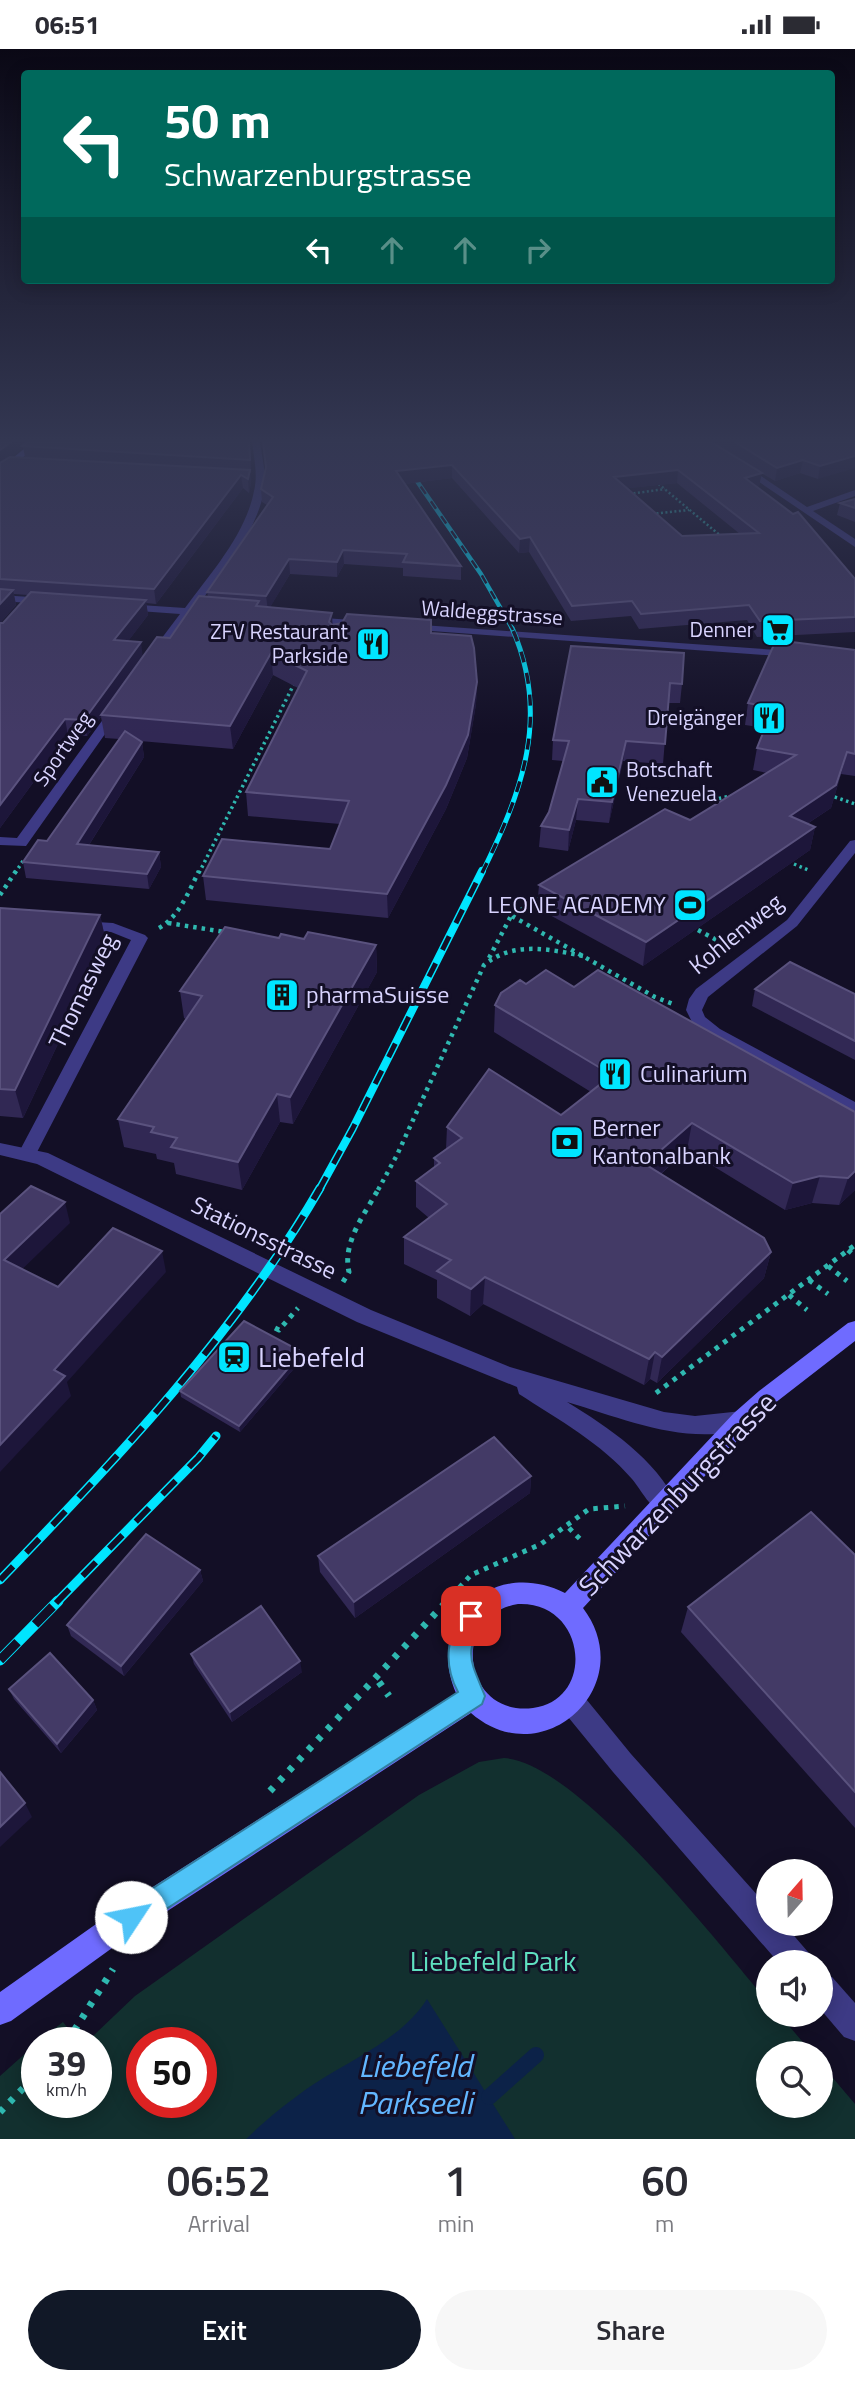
<!DOCTYPE html>
<html lang="en">
<head>
<meta charset="utf-8">
<style>
  :root { --surface:#fff; --page:#f7f7f7; --text:#2b2b33; --muted:#7c7c81; --accent:#111827 }
  body { margin:0; font-family:"Titillium Web",sans-serif; background:var(--page); color:var(--text); height:100vh; display:flex; flex-direction:column; font-size:26px; white-space:nowrap }
  * { box-sizing:border-box; margin:0 }
  p { font-size:23px; color:var(--muted) }
  .icon { flex:none; width:38px; height:38px; fill:none; stroke:currentColor; stroke-width:2; stroke-linecap:round; stroke-linejoin:round }
  .map { position:relative; height:2090px; overflow:hidden }
  .panel { display:flex; flex-direction:column; background:var(--surface); flex:1 }
  .panel>* { flex:none }
  .banner { position:absolute; left:21px; top:21px; width:814px; height:214px; border-radius:7px; box-shadow:0 4px 18px #0003; background:#00695c; color:#fff; overflow:hidden }
  .needle { width:46px; rotate:20deg }
  .fabs { position:absolute; left:756px; top:1810px; display:grid; gap:14px }
  .fabs a { display:grid; place-items:center; width:77px; height:77px; border-radius:50%; background:var(--surface); box-shadow:0 4px 18px #0003; font-size:35px }
  .speed { position:absolute; left:21px; top:1978px; display:flex; gap:14px; font-size:35px; font-weight:700; text-align:center }
  .speed>* { display:grid; place-content:center; width:91px; height:91px; border-radius:50%; background:var(--surface); box-shadow:0 4px 18px #0003; line-height:1 }
  .speed small { font-size:18px; font-weight:400 }
  .speed .limit { border:10px solid #d22; background:#fff; color:#111 }
  .pin { position:absolute; display:grid; place-items:center; width:60px; height:60px; color:#fff; margin:-30px; border-radius:14px; box-shadow:0 4px 10px #0006 }
  .me { position:absolute; width:77px; margin:-38px; rotate:56deg; stroke-linejoin:round; filter:drop-shadow(0 0 5px #0008) }
  .turn { display:flex; align-items:center; gap:24px; height:147px; padding:0 28px; font-size:32px }
  .turn .icon { width:91px; height:91px; stroke-width:2.5 }
  .turn b { display:block; font-size:49px; line-height:60px }
  .lanes { display:flex; align-items:center; height:66px; padding:0 28px; background:#0003; justify-content:center; gap:35px; direction:ltr }
  .lanes .off { opacity:.35 }
  .eta { display:flex; justify-content:space-evenly; align-items:center; height:119px; text-align:center }
  .eta b { font-size:42px; font-weight:600; line-height:49px }
  .primary-button { display:flex; gap:14px; margin-top:auto; padding:14px 28px }
  .primary-button a { flex:1; height:80px; border-radius:42px; background:var(--accent); color:#fff; font-size:28px; font-weight:600; line-height:80px; text-align:center }
  .primary-button a+a { background:var(--page); color:var(--text) }
  .status { display:flex; justify-content:space-between; align-items:center; height:49px; padding:0 35px; background:var(--surface); direction:ltr }
  .status svg { height:19px; fill:currentColor }
  .map>svg:first-child { display:block }
</style>
</head>
<body>
<div class="status"><b>06:51</b><svg viewBox="0 0 49 12"><path d="M0 12V9h3v3zM5 12V6h3v6zM10 12V3h3v9zM15 12V0h3v12zM26 1h20v11H26zM47 4h2v5h-2z"/></svg></div>
<div class="map">
<svg width="855" height="2090" viewBox="0 0 855 2090">
  <rect width="100%" height="100%" fill="#130f26"/>
  <path fill="#12302f" fill-rule="evenodd" d="M504 1709C577 1713 719 1895 768 1953V1965H779L812 2004H768V2056H821V2015L855 2055V2090H0V2027L37 1994V2053H96V1993H37L63 1973 78 1992 93 1987 135 1947 419 1746 479 1713ZM142 1993H201V2053H142Z"/>
  <path fill="#0c2248" d="M427 1950 515 2090H246C267 2070 290 2051 314 2035 352 2010 403 1989 427 1950Z"/>
  <g fill="none" stroke-linecap="round" stroke-linejoin="round">
    <path stroke="#0c2248" stroke-width="16" d="M489 2048 536 2006"/>
    <g stroke="#2fb8b0" stroke-width="2.5" stroke-dasharray="2 2.5" stroke-linecap="butt">
      <path d="M655 432 722 488"/>
      <path d="M629 445 665 440"/>
      <path d="M652 465 689 461"/>
    </g>
    <g stroke="#2fb8b0" stroke-width="3.5" stroke-dasharray="2.5 3.5" stroke-linecap="butt">
      <path d="M829 746 855 755"/>
      <path d="M707 752 731 747"/>
      <path d="M794 815 808 821"/>
      <path d="M15 824 23 812"/>
      <path d="M199 824 296 631"/>
    </g>
    <g stroke="#2fb8b0" stroke-width="4.5" stroke-dasharray="3.5 5" stroke-linecap="butt">
      <path d="M0 846 16 822"/>
      <path d="M512 867 655 948 673 955"/>
      <path d="M168 874 225 883"/>
      <path d="M159 879C179 868 189 842 199 822"/>
      <path d="M698 881 728 897"/>
      <path d="M489 909 511 867 541 849"/>
      <path d="M378 1141 397 1106 484 916C513 892 549 900 583 907"/>
    </g>
    <g stroke="#2fb8b0" stroke-width="5" stroke-dasharray="4.5 6" stroke-linecap="butt">
      <path d="M848 1201 855 1207"/>
      <path d="M828 1217 847 1232"/>
      <path d="M809 1231 828 1245"/>
      <path d="M343 1233 349 1223C342 1193 365 1165 379 1139"/>
      <path d="M789 1246 807 1261"/>
      <path d="M275 1279 279 1281 298 1259"/>
      <path d="M656 1344 855 1196"/>
      <path d="M569 1479 580 1490"/>
      <path d="M445 1554 471 1526 541 1495 589 1460 625 1457"/>
    </g>
    <g stroke="#2fb8b0" stroke-width="7" stroke-dasharray="5 9" stroke-linecap="butt">
      <path d="M379 1633 389 1647"/>
      <path d="M270 1742 447 1552"/>
      <path d="M67 1993 113 1920"/>
      <path d="M0 2063 37 2025"/>
    </g>
    <g fill="#3d3a85" fill-rule="evenodd">
      <path d="M252 393H260C262 409 267 426 264 442 256 485 220 526 195 560L213 561 218 564 213 567 191 566 159 608H151L149 606 180 565 125 561 120 558 125 555 185 559C210 525 246 485 254 442 258 426 254 409 252 393Z"/>
      <path d="M743 415 807 458 855 441V447L813 462 855 490V498L740 420V416Z"/>
      <path d="M0 546 45 549 50 552 45 555 0 552Z"/>
      <path d="M310 568 366 572 372 575 366 578 306 573 305 571Z"/>
      <path d="M408 575 792 602 798 605 792 608 404 580V576Z"/>
      <path d="M116 657 122 661 26 797 0 796V788L17 789 112 658Z"/>
      <path d="M855 791V804L797 877 708 948 702 961 705 968 720 980 855 1053V1067L708 988 693 975 686 961 689 950 696 940 787 871 850 792Z"/>
      <path d="M80 872 113 874 145 886 148 889 36 1105 33 1110H21L18 1105 131 891 111 883 75 880 72 877 75 874Z"/>
    </g>
    <g fill="#3d3a85" fill-rule="evenodd">
      <path d="M0 1094 48 1104 371 1261 510 1318 664 1363 695 1367 742 1362 750 1364 753 1371 750 1378C690 1399 625 1370 567 1353 608 1378 656 1410 677 1455L673 1462 665 1465C650 1460 642 1442 632 1430 601 1394 559 1371 519 1345L517 1338 357 1273 37 1115 0 1106Z"/>
      <path d="M573 1641 582 1645 631 1705 768 1858V1874H783L808 1903 813 1913H778L613 1723 564 1663 560 1654 564 1645Z"/>
      <path d="M821 1924 832 1928 855 1954V1992L844 1988 821 1961Z"/>
    </g>
    <g fill="#6f6bff" fill-rule="evenodd">
      <path d="M32 393H41L0 428V420Z"/>
      <path d="M855 1272V1292L775 1354 750 1378 583 1559C641 1636 543 1727 471 1664L126 1889 11 1972 0 1976V1943L106 1868 456 1644C424 1570 494 1508 565 1544L734 1364 759 1342 848 1274ZM518 1555C586 1552 597 1650 533 1659 463 1668 449 1566 518 1555Z"/>
    </g>
    <g stroke="#00e5ff" stroke-width="4.5">
      <path id="rail-far4" d="M390 393 481 525 513 581"/>
    </g>
    <g stroke="#00e5ff" stroke-width="5">
      <path id="rail-far3" d="M482 824C522 743 551 667 512 579"/>
    </g>
    <g stroke="#00e5ff" stroke-width="8">
      <path id="rail-far2" d="M319 1141 353 1079 482 822"/>
    </g>
    <g stroke="#00e5ff" stroke-width="9">
      <g id="rail-far1">
        <path d="M0 1531C116 1410 235 1286 320 1139"/>
        <path d="M56 1554 198 1409 216 1387"/>
      </g>
    </g>
    <g stroke="#00e5ff" stroke-width="11">
      <path id="rail" d="M0 1611 58 1552"/>
    </g>
    <use href="#rail-far4" stroke="#130f26" stroke-width="2.5" stroke-dasharray="9" stroke-linecap="butt"/>
    <use href="#rail-far3" stroke="#130f26" stroke-width="3.5" stroke-dasharray="11" stroke-linecap="butt"/>
    <use href="#rail-far2" stroke="#130f26" stroke-width="5" stroke-dasharray="15" stroke-linecap="butt"/>
    <use href="#rail-far1" stroke="#130f26" stroke-width="6" stroke-dasharray="19" stroke-linecap="butt"/>
    <use href="#rail" stroke="#130f26" stroke-width="9" stroke-dasharray="25" stroke-linecap="butt"/>
  </g>
  <g fill="#312854" fill-rule="evenodd">
    <path d="M0 393H250L251 424H250L251 434 249 444 243 439 156 555 146 554 148 566 128 592 143 607 170 589 208 548 207 543 267 456 262 453 261 440 265 420 262 393H855L818 430 800 424 775 432 761 424 759 437 757 438 855 530V583L757 588 747 571 639 580 631 567 571 572 529 503 519 504 452 429 404 435 461 517V531L403 527V519L344 515 337 528 290 525 270 558 332 564V576L431 584 477 633 476 655 467 709 446 760 388 869 206 851 203 827 330 800 340 775 248 767 246 743 298 639 273 626 233 700 140 692 142 693 144 708 89 796 159 803 161 818 149 840 26 829 23 813 47 792 119 690 105 689 101 668 87 687 68 686 0 779ZM23 398 25 408H11ZM677 434 740 485 682 487 628 439ZM14 545 28 546 3 574H0L16 556Z"/>
    <path d="M855 450V473L837 466 840 454Z"/>
    <path d="M571 597 682 635 680 654H668L663 715 623 712 609 774 576 771 568 802 539 798 541 777 549 763 563 712 552 711 553 691Z"/>
    <path d="M855 601V727L841 725 831 759 807 775 815 778 810 801 643 917 537 859 539 836 690 771 767 724 753 721 757 699 765 679 745 676 748 654Z"/>
    <path d="M0 859 100 866 106 893 23 1069 0 1067Z"/>
    <path d="M279 889 376 896 377 923 293 1075 280 1073 242 1141 176 1125 174 1114 157 1110 156 1105 124 1098 118 1070 186 970 184 969 180 942Z"/>
    <path d="M526 935 574 938 855 1063V1141L839 1156 812 1154 785 1161 687 1101 661 1125 771 1203 764 1229 657 1334 650 1330 644 1336 483 1255 470 1267 437 1249V1231L404 1215V1188L429 1169 416 1158V1132L434 1118V1109L446 1100 447 1078 561 1066 591 1043 494 983 495 956Z"/>
    <path d="M755 940 855 945V1011L752 957Z"/>
    <path d="M302 1303 303 1309 240 1383 181 1348 180 1342Z"/>
    <path d="M531 1427 530 1444 355 1569 320 1523 318 1507Z"/>
    <path d="M855 1506V1779L681 1583 688 1558Z"/>
    <path d="M200 1521 203 1532 124 1627 71 1587 67 1576Z"/>
    <path d="M191 1605 302 1623 232 1673 194 1615Z"/>
    <path d="M9 1640 93 1651 97 1661 61 1704 14 1650Z"/>
  </g>
  <g fill="#1d163a">
    <path d="M11 393H29L0 417V401Z"/>
    <path d="M855 407V419L818 430 820 417Z"/>
    <path d="M803 411 800 424 775 432 777 419Z"/>
    <path d="M452 416V429L396 436V422Z"/>
    <path d="M250 421 251 434 249 444 248 430Z"/>
    <path d="M678 421 677 434 613 441 614 428Z"/>
    <path d="M762 424 759 437 743 442 745 429Z"/>
    <path d="M241 426 243 439 156 555 154 540Z"/>
    <path d="M530 488 529 503 519 504 520 490Z"/>
    <path d="M343 501 344 515 337 528V513Z"/>
    <path d="M289 510 290 525 268 562 266 547Z"/>
    <path d="M13 541 16 556 0 574V555Z"/>
    <path d="M146 551 148 566 117 607 114 591Z"/>
    <path d="M332 564 333 585 329 573Z"/>
    <path d="M141 593 143 609 101 666V668L87 687 84 671Z"/>
    <path d="M271 604 273 626 233 700 230 677Z"/>
    <path d="M477 633 476 655 467 709 446 760 388 869 387 845Z"/>
    <path d="M65 670 68 686 0 779V756Z"/>
    <path d="M626 692 623 712 609 774 612 753Z"/>
    <path d="M142 693 144 708 80 810 77 795Z"/>
    <path d="M847 703 841 725 831 759 785 789 790 767Z"/>
    <path d="M578 750 576 771 568 802 569 781Z"/>
    <path d="M815 778 810 801 643 917 646 893Z"/>
    <path d="M159 803 161 818 149 840 147 825Z"/>
    <path d="M100 866 106 893 23 1069 15 1041Z"/>
    <path d="M376 896 377 923 293 1075 290 1048Z"/>
    <path d="M277 1045 280 1073 242 1141 238 1113Z"/>
    <path d="M692 1074 687 1101 641 1142 645 1115Z"/>
    <path d="M855 1122V1141L839 1156 848 1129Z"/>
    <path d="M820 1127 812 1154 785 1161 793 1134Z"/>
    <path d="M65 1153 70 1174 11 1231 4 1211Z"/>
    <path d="M162 1202 166 1223 67 1333 71 1347 0 1423V1396L54 1321Z"/>
    <path d="M771 1203 764 1229 657 1334 662 1308Z"/>
    <path d="M485 1228 483 1255 470 1267 471 1240Z"/>
    <path d="M302 1303 303 1309 240 1383 239 1377Z"/>
    <path d="M655 1303 650 1330 644 1336 649 1310Z"/>
    <path d="M531 1427 530 1444 355 1569 354 1553Z"/>
    <path d="M200 1521 203 1532 124 1627 121 1617Z"/>
    <path d="M300 1612 302 1623 232 1673 230 1663Z"/>
    <path d="M93 1651 97 1661 61 1704 57 1695Z"/>
    <path d="M25 1754 32 1768 0 1798V1778Z"/>
  </g>
  <g fill="#433a66" stroke="#5a527e" stroke-width="2" fill-rule="evenodd">
    <path d="M0 393H11L0 401Z"/>
    <path d="M27 393H249L250 411 22 397Z"/>
    <path d="M263 393H711L762 424 745 429 793 465 798 463 855 530V568L760 572 749 556 641 565 632 552 572 557 530 488 520 490 452 416 396 422 461 517 403 513 407 505 343 501 337 513 289 510 266 547 207 543 273 448 261 440 266 418ZM678 421 759 484 682 487 614 428Z"/>
    <path d="M735 393H855V407L820 417 803 411 777 419Z"/>
    <path d="M10 408 250 421 248 430 241 426 154 540 0 530V414Z"/>
    <path d="M855 450V459L840 454Z"/>
    <path d="M0 540 13 541 0 555Z"/>
    <path d="M31 543 146 551 114 591 141 593 84 671 65 670 0 756V574H3Z"/>
    <path d="M199 547 259 552 256 557 332 564 329 573 332 576 342 574 347 565 431 571V584L471 587 474 599 477 633 468 686 446 736 387 845 203 827 222 790 330 800 349 752 246 743 307 622 271 604 230 677 101 666 157 588 170 589Z"/>
    <path d="M776 591 855 601V705L847 703 836 736 790 767 815 778 646 893 539 836 665 760 690 771 796 706 757 699 773 659 748 654Z"/>
    <path d="M571 597 684 604 682 635 670 634 665 695 626 692 612 753 578 750 569 781 541 777 549 763 569 692 553 691Z"/>
    <path d="M125 682 142 693 77 795 159 803 147 825 23 813 38 791 47 792Z"/>
    <path d="M0 859 100 866 15 1041 0 1040Z"/>
    <path d="M225 878 279 889 281 885 304 890 308 883 376 896 290 1048 277 1045 238 1113 171 1098 177 1089 151 1083 154 1078 118 1070 202 947 180 942Z"/>
    <path d="M790 913 855 945V992L755 940Z"/>
    <path d="M546 921 574 938 598 921 855 1063V1122L848 1129 820 1127 793 1134 692 1074 645 1115 764 1189 771 1203 662 1308 655 1303 649 1310 485 1228 471 1240 437 1222 451 1211 404 1188 447 1155 416 1132 440 1114 434 1109 462 1089 447 1078 489 1020 561 1066 612 1026 495 956 501 944 520 931 526 935Z"/>
    <path d="M31 1137 65 1153 4 1211 58 1238 113 1179 162 1202 54 1321 65 1327 0 1396V1165Z"/>
    <path d="M244 1272 302 1303 239 1377 180 1342Z"/>
    <path d="M494 1388 531 1427 354 1553 318 1507Z"/>
    <path d="M811 1463 855 1506V1743L688 1558Z"/>
    <path d="M146 1485 200 1521 121 1617 67 1576Z"/>
    <path d="M261 1557 300 1612 230 1663 191 1605Z"/>
    <path d="M50 1604 93 1651 57 1695 9 1640Z"/>
    <path d="M0 1723 25 1754 0 1778Z"/>
  </g>
  <linearGradient id="sky" x2="0" y2="1"><stop stop-color="#0a0815"/><stop offset="0.57" stop-color="#333752"/><stop offset="1" stop-color="#333752" stop-opacity="0"/></linearGradient>
  <rect width="855" height="686" fill="url(#sky)"/>
  <path fill="#4fc3f7" stroke="#337fa1" stroke-width="2" d="M471 1556 479 1559 483 1567C465 1607 469 1608 485 1647L482 1655 140 1877 131 1881 122 1877 118 1868 122 1859 458 1643C442 1613 448 1588 463 1559Z"/>
  <defs>
    <g id="supermarket-square" transform="scale(1.75)"><rect x="-9" y="-9" width="18" height="18" rx="4" fill="#00e5ff" stroke="#130f26"/><path d="M-6-5.5h2.5l.6 2H6L4.5 2H-2.5L-4.4-4H-6ZM-1.5 3.2a1.3 1.3 0 1 0 .1 0ZM3 3.2a1.3 1.3 0 1 0 .1 0Z" fill="#111"/></g>
    <g id="restaurant-square" transform="scale(1.75)"><rect x="-9" y="-9" width="18" height="18" rx="4" fill="#00e5ff" stroke="#130f26"/><path d="M-5-6h1v4h1v-4h1v4h1v-4h1v5L-1.5 .5V6h-2V.5L-5-1ZM5-6V6H3V1.5H1.5Q1.5-4 5-6Z" fill="#111"/></g>
    <g id="civic-square" transform="scale(1.75)"><rect x="-9" y="-9" width="18" height="18" rx="4" fill="#00e5ff" stroke="#130f26"/><path d="M-.6-6.5H3V-4.5H.6V-3L4-1V1h2V6H-6V1h2V-1L-.6-3ZM-1.2 2.5V6h2.4V2.5Z" fill="#111"/></g>
    <g id="stadium-square" transform="scale(1.75)"><rect x="-9" y="-9" width="18" height="18" rx="4" fill="#00e5ff" stroke="#130f26"/><path d="M0-5a6.5 5 0 1 0 0 10a6.5 5 0 1 0 0-10ZM-3.5-1.8h7v3.6h-7Z" fill="#111"/></g>
    <g id="building-square" transform="scale(1.75)"><rect x="-9" y="-9" width="18" height="18" rx="4" fill="#00e5ff" stroke="#130f26"/><path d="M-4-6H4V6H1V3H-1V6H-4ZM-2.5-4.3h1.7v1.8h-1.7ZM.8-4.3h1.7v1.8H.8ZM-2.5-1h1.7V.8h-1.7ZM.8-1h1.7V.8H.8Z" fill="#111"/></g>
    <g id="bank-square" transform="scale(1.75)"><rect x="-9" y="-9" width="18" height="18" rx="4" fill="#00e5ff" stroke="#130f26"/><path d="M-6-4H6V4H-6ZM0-2.3a2.3 2.3 0 1 0 0 4.6a2.3 2.3 0 1 0 0-4.6Z" fill="#111"/></g>
    <g id="station-square" transform="scale(1.75)"><rect x="-9" y="-9" width="18" height="18" rx="4" fill="#00e5ff" stroke="#130f26"/><path d="M-3-6H3Q5-6 5-4V2Q5 4 3 4L4.5 6H3L1.5 4h-3L-3 6H-4.5L-3 4Q-5 4-5 2V-4Q-5-6-3-6ZM-3.5-4v3h7v-3ZM-3.5 1v1.5H-2V1ZM2 1v1.5H3.5V1Z" fill="#111"/></g>
  </defs>
  <g fill-rule="evenodd">
    <use href="#supermarket-square" x="778" y="581"/>
    <use href="#restaurant-square" x="373" y="595"/>
    <use href="#restaurant-square" x="769" y="669"/>
    <use href="#civic-square" x="602" y="733"/>
    <use href="#stadium-square" x="690" y="856"/>
    <use href="#building-square" x="282" y="946"/>
    <use href="#restaurant-square" x="615" y="1025"/>
    <use href="#bank-square" x="567" y="1093"/>
    <use href="#station-square" x="234" y="1308"/>
  </g>
  <g text-anchor="middle" stroke-width="6" stroke-linejoin="round" paint-order="stroke">
    <g font-size="21" fill="#d9d4ff" stroke="#130f26">
      <text transform="translate(492 564) rotate(4)" y="7">Waldeggstrasse</text>
      <text transform="translate(63 700) rotate(-55)" y="7">Sportweg</text>
    </g>
    <g font-size="21" fill="#d9d4ff" stroke="#130f26" text-anchor="end">
      <text x="754" y="588">Denner</text>
      <text x="348" y="590">ZFV Restaurant<tspan x="348" dy="24">Parkside</tspan></text>
      <text x="744" y="676">Dreigänger</text>
      <text x="626" y="728" text-anchor="start">Botschaft<tspan x="626" dy="24">Venezuela</tspan></text>
    </g>
    <g font-size="24" fill="#d9d4ff" stroke="#130f26" text-anchor="start">
      <text x="666" y="864" text-anchor="end">LEONE ACADEMY</text>
      <text x="306" y="954">pharmaSuisse</text>
      <text x="640" y="1033">Culinarium</text>
      <text x="592" y="1087">Berner<tspan x="592" dy="28">Kantonalbank</tspan></text>
    </g>
    <g font-size="24" fill="#d9d4ff" stroke="#130f26">
      <text transform="translate(736 885) rotate(-39)" y="8">Kohlenweg</text>
      <text transform="translate(83 942) rotate(-64)" y="8">Thomasweg</text>
      <text transform="translate(264 1189) rotate(26)" y="8">Stationsstrasse</text>
    </g>
    <g font-size="28" fill="#d9d4ff" stroke="#130f26" text-anchor="start">
      <text x="258" y="1318">Liebefeld</text>
    </g>
    <g font-size="28" fill="#d9d4ff" stroke="#130f26">
      <text transform="translate(677 1445) rotate(-46)" y="10">Schwarzenburgstrasse</text>
    </g>
    <g font-size="28" fill="#5fe0c0" stroke="#130f26">
      <text x="493" y="1922">Liebefeld Park</text>
    </g>
    <g font-size="32" font-style="italic" fill="#62b6ff" stroke="#130f26">
      <text x="415" y="2028">Liebefeld<tspan x="415" dy="37">Parkseeli</tspan></text>
    </g>
  </g>
</svg>
<div class="fabs">
<a><svg class="needle" viewBox="-14 -14 28 28"><path d="M0-13l5 13h-10z" fill="#e53935"/><path d="M0 13l5-13h-10z" fill="#7c7c81"/></svg></a>
<a><svg class="icon" aria-label="sound" viewBox="0 0 24 24"><path d="M4 9h4l5-4v14l-5-4H4zM17 9q2 3 0 6"/></svg></a>
<a><svg class="icon" aria-label="search" viewBox="0 0 24 24"><circle cx="10" cy="10" r="6"/><path d="M15 15l6 6"/></svg></a>
</div>
<div class="speed"><div>39<small>km/h</small></div><div class="limit">50</div></div>
<div class="pin" style="left:471px;top:1567px;background:#d93025"><svg class="icon" aria-label="arrive" viewBox="0 0 24 24"><path d="M6 21V4h12l-3 4 3 4H6"/></svg></div>
<svg class="me" style="left:131px;top:1868px" viewBox="-20 -20 40 40"><circle r="19" fill="#fff"/><path d="M0-13L10 11 0 6-10 11z" fill="#4fc3f7"/></svg>
<div class="banner">
<div class="turn"><svg class="icon" aria-label="left" viewBox="0 0 24 24"><path d="M17 20v-9H6M10 6l-5 5 5 5"/></svg><div><b>50 m</b>Schwarzenburgstrasse</div></div>
<div class="lanes"><svg class="icon" aria-label="left" viewBox="0 0 24 24"><path d="M17 20v-9H6M10 6l-5 5 5 5"/></svg><svg class="icon off" aria-label="ahead" viewBox="0 0 24 24"><path d="M12 20V5M6 11l6-6 6 6"/></svg><svg class="icon off" aria-label="ahead" viewBox="0 0 24 24"><path d="M12 20V5M6 11l6-6 6 6"/></svg><svg class="icon off" aria-label="right" viewBox="0 0 24 24"><path d="M7 20v-9h11M14 6l5 5-5 5"/></svg></div>
</div>
</div>
<section class="panel">
<div class="eta">
<div><b>06:52</b><p>Arrival</p></div>
<div><b>1</b><p>min</p></div>
<div><b>60</b><p>m</p></div>
</div>
<div class="primary-button"><a>Exit</a><a>Share</a></div>
</section>
</body>
</html>
